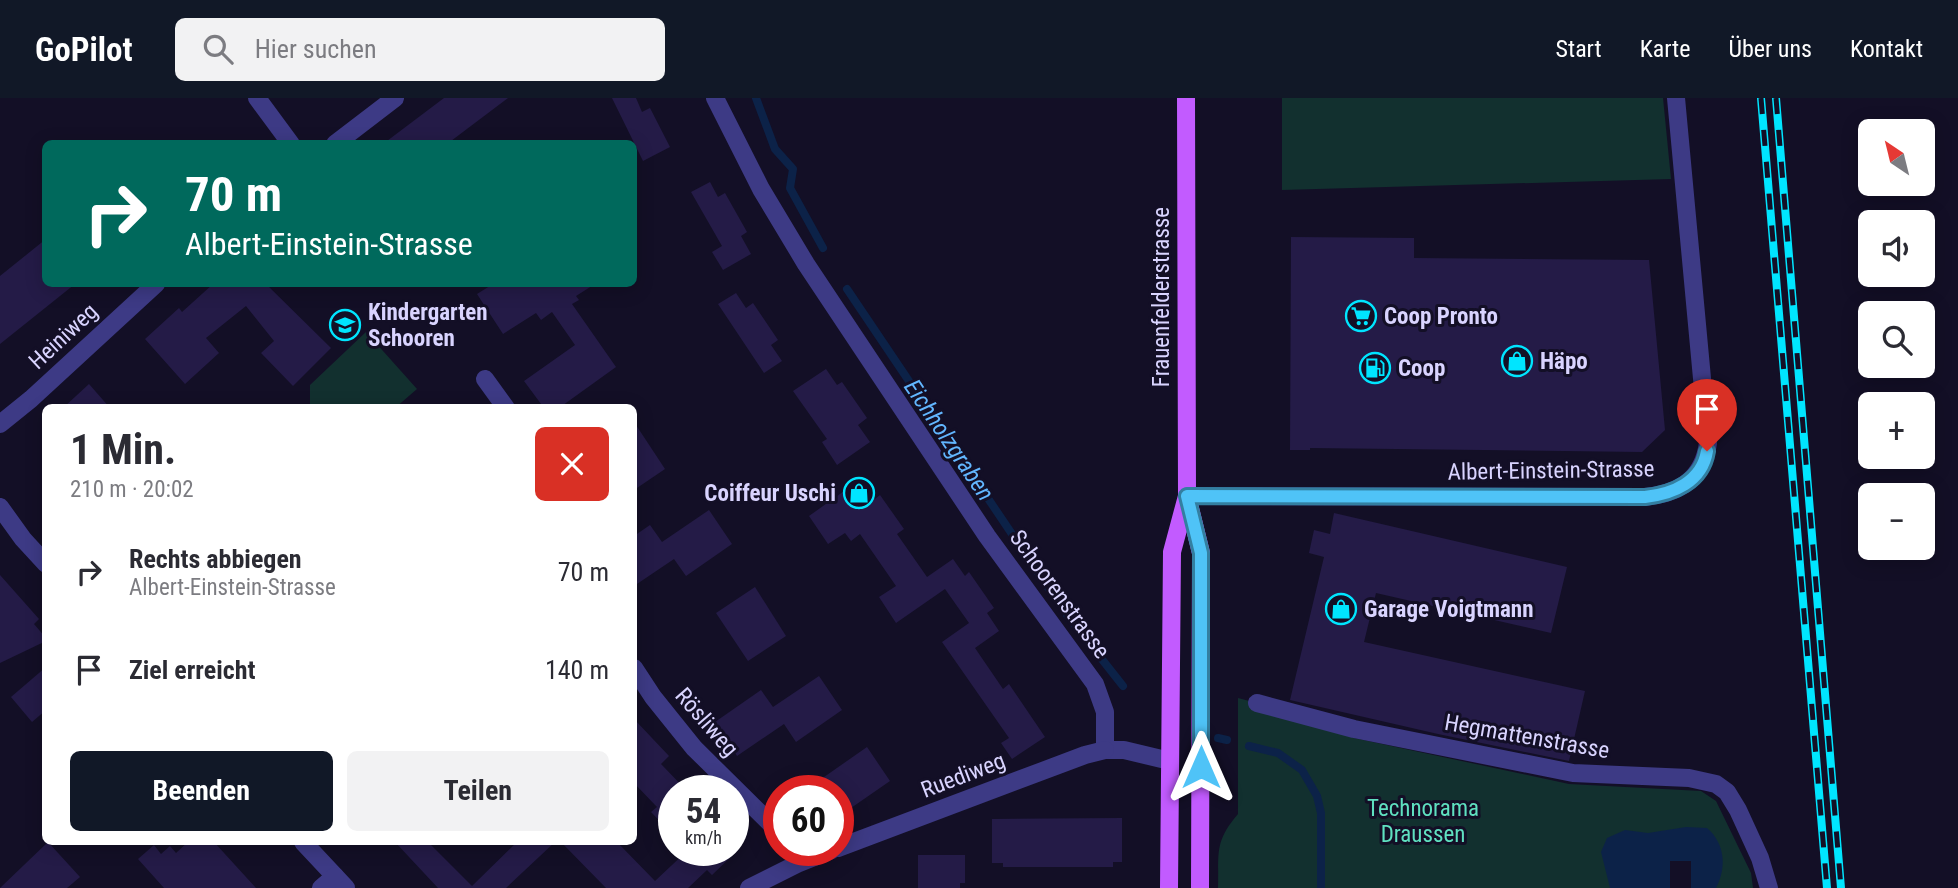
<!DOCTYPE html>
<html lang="de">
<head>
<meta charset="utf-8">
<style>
  :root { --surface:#fff; --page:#f2f2f3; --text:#2b2b33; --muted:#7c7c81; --accent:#111827 }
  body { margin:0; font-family:"Roboto Condensed",sans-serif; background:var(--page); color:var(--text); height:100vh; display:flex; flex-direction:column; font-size:26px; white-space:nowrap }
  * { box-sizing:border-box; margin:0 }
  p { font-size:23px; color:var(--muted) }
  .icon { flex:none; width:38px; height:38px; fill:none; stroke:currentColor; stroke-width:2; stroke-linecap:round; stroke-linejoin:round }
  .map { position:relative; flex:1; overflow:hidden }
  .details { position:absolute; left:42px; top:306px; width:595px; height:441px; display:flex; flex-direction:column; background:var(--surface); border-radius:10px; box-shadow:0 4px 18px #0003 }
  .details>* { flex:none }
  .guide { position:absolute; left:42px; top:42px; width:595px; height:147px; border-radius:10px; box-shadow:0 4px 18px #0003; background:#00695c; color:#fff; overflow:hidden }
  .needle { width:46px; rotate:325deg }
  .fabs { position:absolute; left:1858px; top:21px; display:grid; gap:14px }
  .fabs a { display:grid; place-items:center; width:77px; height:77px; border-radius:10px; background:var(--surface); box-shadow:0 4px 18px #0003; font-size:35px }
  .speed { position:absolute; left:658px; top:677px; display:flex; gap:14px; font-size:35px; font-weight:700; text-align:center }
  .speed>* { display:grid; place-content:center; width:91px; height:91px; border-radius:50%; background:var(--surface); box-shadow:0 4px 18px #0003; line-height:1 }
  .speed small { font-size:18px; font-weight:400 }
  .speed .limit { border:10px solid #d22; background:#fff; color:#111 }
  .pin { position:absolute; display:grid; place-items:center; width:60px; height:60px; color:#fff; margin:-72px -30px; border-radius:50% 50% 50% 0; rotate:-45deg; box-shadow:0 0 7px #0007 }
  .pin .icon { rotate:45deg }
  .me { position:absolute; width:77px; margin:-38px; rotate:0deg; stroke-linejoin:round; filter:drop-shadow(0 0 5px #0008) }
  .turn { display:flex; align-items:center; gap:24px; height:147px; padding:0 28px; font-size:32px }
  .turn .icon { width:91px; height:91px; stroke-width:2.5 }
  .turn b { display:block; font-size:49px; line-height:60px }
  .round { display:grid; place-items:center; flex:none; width:74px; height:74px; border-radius:10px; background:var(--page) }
  .summary { display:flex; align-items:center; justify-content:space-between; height:119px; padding:0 28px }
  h1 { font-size:42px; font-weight:700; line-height:52px }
  .primary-button { display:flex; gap:14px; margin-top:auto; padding:14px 28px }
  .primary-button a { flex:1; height:80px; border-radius:10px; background:var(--accent); color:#fff; font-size:28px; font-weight:700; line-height:80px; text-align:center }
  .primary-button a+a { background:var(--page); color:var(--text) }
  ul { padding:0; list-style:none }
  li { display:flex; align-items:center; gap:21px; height:98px; padding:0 28px }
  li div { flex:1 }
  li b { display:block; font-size:26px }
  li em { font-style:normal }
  header { display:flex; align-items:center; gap:42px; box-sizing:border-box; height:98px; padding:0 35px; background:var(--accent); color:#fff }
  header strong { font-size:33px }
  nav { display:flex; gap:38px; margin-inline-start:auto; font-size:24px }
  .search { width:490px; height:63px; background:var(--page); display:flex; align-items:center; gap:18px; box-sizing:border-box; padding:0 24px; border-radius:10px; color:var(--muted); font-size:26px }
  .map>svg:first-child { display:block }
</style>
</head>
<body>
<header>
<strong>GoPilot</strong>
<div class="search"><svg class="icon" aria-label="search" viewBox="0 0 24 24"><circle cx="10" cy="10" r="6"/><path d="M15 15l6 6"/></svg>Hier suchen</div>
<nav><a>Start</a><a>Karte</a><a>Über uns</a><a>Kontakt</a></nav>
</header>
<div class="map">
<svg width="1958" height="790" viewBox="0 0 1958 790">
  <rect width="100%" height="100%" fill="#130f26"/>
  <g fill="#12302f">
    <path d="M1282 0H1663L1671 81 1282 92Z"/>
    <path d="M366 234 417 291 395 310H310V287Z"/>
    <path d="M1238 600 1354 631V640L1569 686 1701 693 1716 703 1751 775 1753 790H1218C1219 755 1214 744 1238 716Z"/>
  </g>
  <path fill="#0c2248" d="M1686 729 1707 730C1725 745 1727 770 1716 790H1610L1601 754 1607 740 1625 732 1648 735Z"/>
  <rect fill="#130f26" x="1670" y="763" width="21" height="27"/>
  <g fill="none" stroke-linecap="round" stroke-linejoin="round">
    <g stroke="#0c2248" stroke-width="8">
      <path d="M756 0 775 51 793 71 790 90 823 150"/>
      <path d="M847 191 1051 494"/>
      <path d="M1067 517 1123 588"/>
      <path d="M1218 640 1227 642"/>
      <path d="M1249 648 1278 655 1302 672 1317 698 1321 715V790"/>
    </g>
  </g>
  <g fill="#241b47">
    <path d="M444 0H508L447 46H383Z"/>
    <path d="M612 0H636L642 14 650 10 670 49 643 63Z"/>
    <path d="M710 84 718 99 725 95 747 134 741 138 751 156 723 172 712 154 722 148 691 94Z"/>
    <path d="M1291 139 1414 140V160L1649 162 1665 332 1642 354 1310 350V352H1290Z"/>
    <path d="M46 141V186H75L0 246V178Z"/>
    <path d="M213 186H266L331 250 293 288 261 255 274 243 246 208 206 240 219 255 185 286 145 241 179 210 182 214Z"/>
    <path d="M493 186H595L576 198 579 202 572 206 616 269 559 310H544L524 283 575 247 552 214 541 222 536 215 503 236 477 196Z"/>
    <path d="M736 195 746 210 753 205 778 242 771 247 782 263 764 275 718 206Z"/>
    <path d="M826 271 837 287 842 284 867 320 858 327 870 344 837 367 822 344 827 341 793 293Z"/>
    <path d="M89 286 110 310H63Z"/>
    <path d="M634 324 665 371 634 392Z"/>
    <path d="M861 381 875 401 880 397 904 431 897 436 927 479 953 461 965 478 969 474 994 510 987 515 999 533 975 550 1003 591 1009 586 1045 639 1012 661 1001 645 1009 640 942 544 969 525 945 491 896 525 879 499 896 488 860 436 851 443 845 435 828 446 809 418Z"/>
    <path d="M709 412 732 446 686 478 674 461 634 488V438L650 427 662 444Z"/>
    <path d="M1334 415 1567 469 1551 535 1376 495 1364 544 1585 593 1569 663 1438 636 1290 602 1324 459 1309 455 1314 432 1330 436Z"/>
    <path d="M0 477 39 521 34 526 46 540V543L0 565Z"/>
    <path d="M755 489 786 538 748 563 716 515Z"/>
    <path d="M46 569V612L32 624 11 599Z"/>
    <path d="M819 578 842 612 796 644 784 626 737 658 715 624 761 592 773 609Z"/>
    <path d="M634 621 669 658 661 666 687 693H674V738L651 714 657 709 634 685Z"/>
    <path d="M867 649 890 683 838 719V693H804Z"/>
    <path d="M1122 720V764H1113V769H1003V765H992V721Z"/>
    <path d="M48 744 80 779 67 790H0Z"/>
    <path d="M188 744H214L256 790H164L138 761 154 747 161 756 170 748 176 755Z"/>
    <path d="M395 744H428L472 788 517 744H555L506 790H438Z"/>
    <path d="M561 744H617L655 783 688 752H738L712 777 707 772 688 790H606Z"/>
    <path d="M918 757H965V785H960V790H918Z"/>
  </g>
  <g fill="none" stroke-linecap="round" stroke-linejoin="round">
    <g stroke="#3d3a85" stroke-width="18">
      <path d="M257 0 291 46"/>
      <path d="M715 0 761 91 806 166 987 438 1095 586 1105 614V652H1124L1170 663"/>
      <path d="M335 46 395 0"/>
      <path d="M485 281 506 310"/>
      <path d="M0 326 31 301 156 186"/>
      <path d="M1187 398 1645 399C1680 395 1703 381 1708 345L1676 0"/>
      <path d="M0 409 23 441 46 466"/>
      <path d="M634 570 653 599 694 650 779 734"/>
      <path d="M1257 605 1354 631 1573 675 1689 680 1716 686 1727 694 1738 712 1760 760 1769 790"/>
      <path d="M303 744 346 790"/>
      <path d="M838 750 1085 657 1105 652"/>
      <path d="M321 790 335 778"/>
      <path d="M749 790 797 766 832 752"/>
    </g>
    <g stroke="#c25bff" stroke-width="18">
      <path d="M1186 0 1187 398 1201 455 1200 790"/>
      <path d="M1169 790 1172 454 1187 398"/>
    </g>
    <g stroke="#00e5ff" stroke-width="8">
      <g id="rail">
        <path d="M1761 0 1827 790"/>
        <path d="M1776 0 1841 790"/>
      </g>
    </g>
    <use href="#rail" stroke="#130f26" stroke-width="5" stroke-dasharray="16" stroke-linecap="butt"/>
  </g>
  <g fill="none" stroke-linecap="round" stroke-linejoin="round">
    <g stroke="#337fa1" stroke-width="18">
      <path id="route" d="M1201 669V455L1187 398 1645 399C1673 396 1702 384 1707 353"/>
    </g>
    <use href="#route" stroke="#4fc3f7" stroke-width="12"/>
  </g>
  <defs>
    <g id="supermarket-ring" transform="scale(1.575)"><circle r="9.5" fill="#130f26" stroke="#00e5ff" stroke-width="1.5"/><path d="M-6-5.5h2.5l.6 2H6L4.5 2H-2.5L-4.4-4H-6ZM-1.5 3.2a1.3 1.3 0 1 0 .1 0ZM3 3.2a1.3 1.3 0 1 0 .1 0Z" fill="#00e5ff"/></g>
    <g id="school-ring" transform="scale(1.575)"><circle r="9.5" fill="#130f26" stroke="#00e5ff" stroke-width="1.5"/><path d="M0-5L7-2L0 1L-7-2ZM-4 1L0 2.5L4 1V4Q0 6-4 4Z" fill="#00e5ff"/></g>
    <g id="shop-ring" transform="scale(1.575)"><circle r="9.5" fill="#130f26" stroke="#00e5ff" stroke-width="1.5"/><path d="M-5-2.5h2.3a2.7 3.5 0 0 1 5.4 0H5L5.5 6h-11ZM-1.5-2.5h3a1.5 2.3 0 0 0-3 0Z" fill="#00e5ff"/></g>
    <g id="fuel-ring" transform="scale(1.575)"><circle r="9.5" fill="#130f26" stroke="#00e5ff" stroke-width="1.5"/><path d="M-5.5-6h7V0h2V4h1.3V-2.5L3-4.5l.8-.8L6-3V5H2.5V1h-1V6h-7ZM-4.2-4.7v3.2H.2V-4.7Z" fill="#00e5ff"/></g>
  </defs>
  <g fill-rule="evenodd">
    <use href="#supermarket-ring" x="1361" y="218"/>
    <use href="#school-ring" x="345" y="227"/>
    <use href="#shop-ring" x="1517" y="263"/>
    <use href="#fuel-ring" x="1375" y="270"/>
    <use href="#shop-ring" x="859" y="395"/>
    <use href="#shop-ring" x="1341" y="511"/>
  </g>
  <g text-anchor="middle" stroke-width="6" stroke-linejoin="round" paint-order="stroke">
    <g font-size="23" fill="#d9d4ff" stroke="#130f26">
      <text transform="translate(1161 199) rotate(-90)" y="8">Frauenfelderstrasse</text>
      <text transform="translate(63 238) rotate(-43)" y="8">Heiniweg</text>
      <text transform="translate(1551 372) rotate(-1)" y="8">Albert-Einstein-Strasse</text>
      <text transform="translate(1060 496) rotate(54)" y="8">Schoorenstrasse</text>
      <text transform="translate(707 624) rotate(49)" y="8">Rösliweg</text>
      <text transform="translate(1527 638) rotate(10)" y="8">Hegmattenstrasse</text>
      <text transform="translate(963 677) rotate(-21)" y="8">Ruediweg</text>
    </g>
    <g font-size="23" font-weight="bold" fill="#d9d4ff" stroke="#130f26" text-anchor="start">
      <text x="368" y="222">Kindergarten<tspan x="368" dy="26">Schooren</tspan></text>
      <text x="1384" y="226">Coop Pronto</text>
      <text x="1540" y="271">Häpo</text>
      <text x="1398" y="278">Coop</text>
      <text x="836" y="403" text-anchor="end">Coiffeur Uschi</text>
      <text x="1364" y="519">Garage Voigtmann</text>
    </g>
    <g font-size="23" fill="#5fe0c0" stroke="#130f26">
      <text x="1423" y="718">Technorama<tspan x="1423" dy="26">Draussen</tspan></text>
    </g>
    <g font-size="24" font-style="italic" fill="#62b6ff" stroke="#130f26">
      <text transform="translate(949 342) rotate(56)" y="8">Eichholzgraben</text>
    </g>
  </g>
</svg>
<div class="fabs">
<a><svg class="needle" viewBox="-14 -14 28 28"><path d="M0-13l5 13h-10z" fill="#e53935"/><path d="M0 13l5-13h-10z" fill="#7c7c81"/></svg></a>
<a><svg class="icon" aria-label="sound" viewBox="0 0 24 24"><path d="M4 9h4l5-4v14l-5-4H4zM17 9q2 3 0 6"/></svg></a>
<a><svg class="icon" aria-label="search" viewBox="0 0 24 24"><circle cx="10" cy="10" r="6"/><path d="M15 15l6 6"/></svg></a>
<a>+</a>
<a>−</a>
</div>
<div class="speed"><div>54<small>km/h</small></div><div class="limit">60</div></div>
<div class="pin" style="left:1707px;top:353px;background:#d93025"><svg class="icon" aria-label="arrive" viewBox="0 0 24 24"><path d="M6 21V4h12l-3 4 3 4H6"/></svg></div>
<svg class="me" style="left:1201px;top:669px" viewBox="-20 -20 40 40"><path d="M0-17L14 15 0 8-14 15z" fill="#4fc3f7" stroke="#fff" stroke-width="4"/></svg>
<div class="guide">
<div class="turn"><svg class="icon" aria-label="right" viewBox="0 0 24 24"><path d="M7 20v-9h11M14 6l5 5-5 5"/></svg><div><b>70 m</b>Albert-Einstein-Strasse</div></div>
</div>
<section class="details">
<div class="summary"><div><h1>1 Min.</h1><p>210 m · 20:02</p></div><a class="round" style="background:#d93025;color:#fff"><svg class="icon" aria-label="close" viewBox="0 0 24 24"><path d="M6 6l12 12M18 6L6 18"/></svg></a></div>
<ul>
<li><svg class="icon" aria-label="right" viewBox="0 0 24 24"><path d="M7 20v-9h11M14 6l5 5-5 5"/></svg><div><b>Rechts abbiegen</b><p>Albert-Einstein-Strasse</p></div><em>70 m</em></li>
<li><svg class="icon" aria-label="arrive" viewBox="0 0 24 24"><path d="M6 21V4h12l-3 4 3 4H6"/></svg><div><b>Ziel erreicht</b></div><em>140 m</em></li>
</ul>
<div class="primary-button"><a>Beenden</a><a>Teilen</a></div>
</section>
</div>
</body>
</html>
